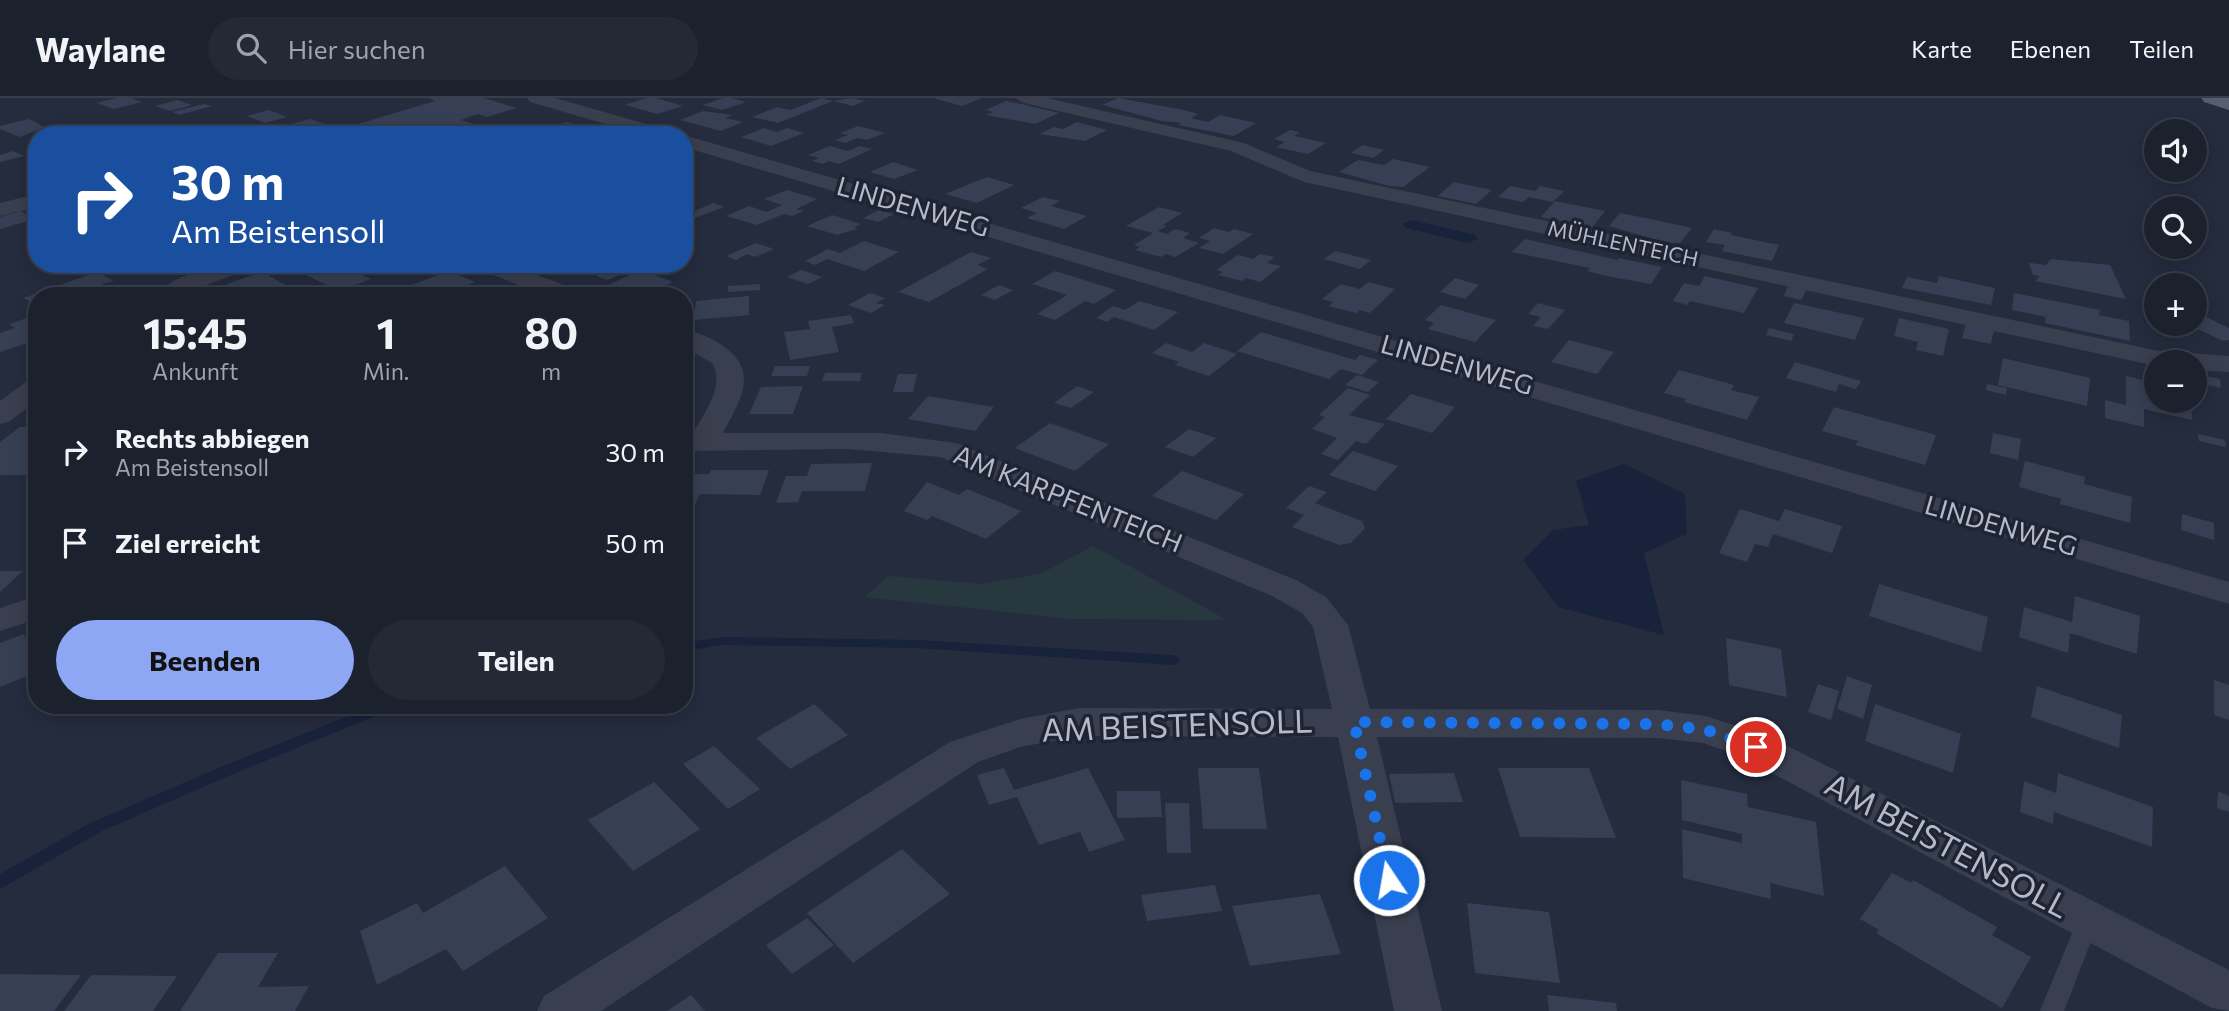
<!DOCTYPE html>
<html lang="de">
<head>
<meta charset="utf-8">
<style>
  :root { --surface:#1c212e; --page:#252936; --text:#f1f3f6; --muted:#a0a3aa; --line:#3a3e4a; --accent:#8da7f5 }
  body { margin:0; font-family:Commissioner,sans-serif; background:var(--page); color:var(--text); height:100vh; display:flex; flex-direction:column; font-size:26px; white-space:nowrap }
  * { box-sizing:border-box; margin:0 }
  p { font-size:23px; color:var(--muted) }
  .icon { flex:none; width:38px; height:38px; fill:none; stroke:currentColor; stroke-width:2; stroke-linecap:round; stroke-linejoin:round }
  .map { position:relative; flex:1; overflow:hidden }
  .side { position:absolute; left:28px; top:189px; width:665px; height:427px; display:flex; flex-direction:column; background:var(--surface); border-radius:28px; box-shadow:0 4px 18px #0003,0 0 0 2px var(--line) }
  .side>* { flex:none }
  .hud { position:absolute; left:28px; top:28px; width:665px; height:147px; border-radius:28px; box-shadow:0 4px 18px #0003,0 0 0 2px var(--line); background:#1a4fa0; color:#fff; overflow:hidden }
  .buttons { position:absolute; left:2144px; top:21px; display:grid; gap:14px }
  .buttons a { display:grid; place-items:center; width:63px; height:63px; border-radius:50%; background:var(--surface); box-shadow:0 4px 18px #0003,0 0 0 2px var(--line); font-size:35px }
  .pin { position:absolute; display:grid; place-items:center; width:60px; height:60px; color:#fff; margin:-30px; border:4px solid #fff; border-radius:50%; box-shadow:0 2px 7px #0007 }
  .me { position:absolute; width:77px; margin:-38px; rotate:348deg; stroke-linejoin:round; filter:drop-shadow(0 0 5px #0008) }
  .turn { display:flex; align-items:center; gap:24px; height:147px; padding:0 28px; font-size:32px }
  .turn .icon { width:91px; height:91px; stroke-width:2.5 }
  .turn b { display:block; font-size:49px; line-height:60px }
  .eta { display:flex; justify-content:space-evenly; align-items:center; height:119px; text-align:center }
  .eta b { font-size:42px; font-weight:700; line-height:49px }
  .primary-button { display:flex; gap:14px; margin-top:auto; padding:14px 28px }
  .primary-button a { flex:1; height:80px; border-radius:42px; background:var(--accent); color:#111; font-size:28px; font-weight:700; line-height:80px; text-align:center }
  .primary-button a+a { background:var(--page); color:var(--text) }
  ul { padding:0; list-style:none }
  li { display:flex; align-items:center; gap:21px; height:91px; padding:0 28px }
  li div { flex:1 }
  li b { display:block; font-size:26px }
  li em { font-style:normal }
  header { display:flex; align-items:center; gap:42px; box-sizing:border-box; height:98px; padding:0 35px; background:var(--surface); border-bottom:2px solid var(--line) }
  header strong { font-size:33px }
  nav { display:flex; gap:38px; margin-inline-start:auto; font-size:24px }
  .search { width:490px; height:63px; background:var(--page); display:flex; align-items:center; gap:18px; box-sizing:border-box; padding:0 24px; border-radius:38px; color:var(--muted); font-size:26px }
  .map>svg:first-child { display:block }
</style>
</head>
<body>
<header>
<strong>Waylane</strong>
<div class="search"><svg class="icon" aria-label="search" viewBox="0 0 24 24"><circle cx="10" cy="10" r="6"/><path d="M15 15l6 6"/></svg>Hier suchen</div>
<nav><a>Karte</a><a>Ebenen</a><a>Teilen</a></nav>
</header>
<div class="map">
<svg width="2229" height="913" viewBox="0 0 2229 913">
  <rect width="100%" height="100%" fill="#252c3e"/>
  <path fill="#27393f" d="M1093 448 1227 522 1071 521 865 499 888 478 981 486 1040 476Z"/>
  <g fill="#18223b">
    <path d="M1412 122 1475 137 1478 141 1467 145 1406 130 1402 126Z"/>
    <path d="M1624 366 1685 396 1687 436 1644 455 1664 537 1558 509 1523 462 1553 432 1589 427 1576 383Z"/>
  </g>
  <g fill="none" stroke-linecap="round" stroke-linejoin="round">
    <g fill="#18223b" fill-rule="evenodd">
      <path d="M723 539 917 542 1173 557 1178 559 1180 562 1178 565 1173 567 917 550 723 547 684 553V545Z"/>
      <path d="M376 607H397L395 610 226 679 102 733 0 791V776L90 725 216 671Z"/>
    </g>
  </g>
  <g fill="#373f54">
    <path d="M116 0H131L142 4 114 11 96 5Z"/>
    <path d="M428 0H484L517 10 487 19 478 16 461 22 489 31 470 37H390L358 26 435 3Z"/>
    <path d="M646 0H656L683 8 657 16 625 7Z"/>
    <path d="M723 0H732L746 4 722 12 703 7Z"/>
    <path d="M821 0 833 3 851 0 865 3 853 8 833 3 778 25 752 19 777 9 790 12Z"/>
    <path d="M933 0H982L962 8Z"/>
    <path d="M1118 0 1184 12 1198 16 1191 20 1208 24 1220 17 1256 25 1234 38 1178 27 1182 25 1162 23 1102 7Z"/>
    <path d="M177 2 192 7 170 13 155 8Z"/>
    <path d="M1006 3 1026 7 1059 15 1035 26 986 17 993 14 986 12Z"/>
    <path d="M204 6 212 8 179 17 172 14Z"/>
    <path d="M269 12 287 19 265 25 247 18Z"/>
    <path d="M703 13 733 17 725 20 743 24 721 33 680 22Z"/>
    <path d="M29 21 45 29 20 39 0 31V28Z"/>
    <path d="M310 21 325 26 295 34 280 29Z"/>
    <path d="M567 24 605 36V37H554L541 33Z"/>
    <path d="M1077 24 1107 32 1085 43 1039 36 1054 29 1063 31Z"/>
    <path d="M516 27 529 30 510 37H488Z"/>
    <path d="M858 28 885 35 867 42 858 40 845 45 835 42 848 37 840 35Z"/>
    <path d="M764 30 777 34 787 30 804 35 771 48 741 39Z"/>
    <path d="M1290 32 1300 34 1294 38 1326 45 1308 56 1276 49 1285 44 1274 41Z"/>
    <path d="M1362 47 1384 52 1373 60 1351 55Z"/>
    <path d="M830 48 848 53 859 48 872 51 839 66 829 63 823 66 812 63 819 60 808 57Z"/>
    <path d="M13 53 24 58 0 64V57Z"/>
    <path d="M1393 61 1430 69 1403 89 1389 88 1339 74 1358 62 1384 67Z"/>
    <path d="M893 64 918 72 894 81 870 74Z"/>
    <path d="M987 79 1014 87 977 105 945 96Z"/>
    <path d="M1454 84 1492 92 1476 106 1438 98Z"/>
    <path d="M1510 88 1535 93 1540 88 1564 93 1553 104 1529 99 1523 104 1498 99Z"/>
    <path d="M787 92 817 101 796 111 804 113 792 118 784 116 757 127 726 118 749 108 767 114 782 107 764 101Z"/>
    <path d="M1043 99 1060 103 1051 108 1087 118 1064 131 1027 120 1037 115 1021 110Z"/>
    <path d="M1555 103 1605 113 1592 130 1541 119Z"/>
    <path d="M713 105 724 109 695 120 685 117Z"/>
    <path d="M1159 109 1182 115 1163 127 1167 128 1158 133 1167 136 1175 131 1190 135 1183 140 1199 145 1175 159 1166 156 1161 159 1135 152 1140 149 1134 147 1153 135 1126 128Z"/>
    <path d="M879 112 894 116 878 124 863 120Z"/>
    <path d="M21 113 35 121 0 131V119Z"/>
    <path d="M1620 115 1646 120 1692 130 1680 145H1667L1609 128Z"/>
    <path d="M832 117 861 126 855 129 857 131 837 137 807 128Z"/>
    <path d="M1214 130 1229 134 1234 131 1253 136 1223 156 1199 150 1210 143 1199 140Z"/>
    <path d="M1714 131 1732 135 1731 137 1779 147 1772 163 1722 153 1725 147 1706 144Z"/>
    <path d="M1525 141 1618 162 1619 160 1662 169 1651 186 1606 178 1587 173 1590 170 1512 154Z"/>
    <path d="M864 143 899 154 864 173 827 161 815 167 805 163 828 151 840 155Z"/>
    <path d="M756 145 774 151 755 159 747 156 736 162 726 158Z"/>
    <path d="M1335 153 1371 162 1360 171 1324 161Z"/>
    <path d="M971 154 991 160 977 167 988 171 929 204 898 194Z"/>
    <path d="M1260 156 1275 159 1267 165 1281 168 1260 184 1246 180 1242 183 1218 177 1223 174 1216 172 1238 157 1253 161Z"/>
    <path d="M2051 161 2110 167 2126 201 2035 183 2040 178 2033 177 2029 165 2046 167Z"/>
    <path d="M326 166H369L353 173 371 181 339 193 306 177 331 168Z"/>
    <path d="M624 166 636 170 608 182 596 178Z"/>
    <path d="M641 172 673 184 642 198H632L606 188Z"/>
    <path d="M801 172 822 179 808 186 787 179Z"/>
    <path d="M449 173 475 184 440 198H410L398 192Z"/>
    <path d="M1055 173 1116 192 1094 206 1085 203 1055 222 1037 216 1067 197 1032 186Z"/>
    <path d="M97 174 114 183 102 186 106 188 79 198H37V207L23 200Z"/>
    <path d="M262 174 286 187 256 198H192Z"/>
    <path d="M1705 178 1758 190 1744 215 1690 203 1687 207 1673 203 1684 185 1699 188Z"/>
    <path d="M1939 178 1995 190 1991 207 1902 190 1907 179 1937 185Z"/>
    <path d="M1455 180 1479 187 1465 201 1440 194Z"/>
    <path d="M1368 184 1395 191 1370 215 1360 212 1356 215 1329 208 1333 204 1322 201 1341 186 1360 191Z"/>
    <path d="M760 186V192L728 194V188Z"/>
    <path d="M375 187 391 194 380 198H348Z"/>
    <path d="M999 187 1013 192 995 202 981 197Z"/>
    <path d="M1788 188 1806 192 1801 202 1784 198Z"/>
    <path d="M870 195 885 200 876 205 885 207 871 215 848 207Z"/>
    <path d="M2014 195 2100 212 2099 217 2129 223 2130 243 2045 225 2046 219 2012 212Z"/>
    <path d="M749 198V217L694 222 696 203Z"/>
    <path d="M1139 203 1178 214 1154 232 1114 219 1107 224 1096 220 1113 208 1125 212Z"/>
    <path d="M1538 205 1565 212 1548 231 1533 228 1541 219 1528 216Z"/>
    <path d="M1794 205 1864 220 1855 242 1784 225Z"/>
    <path d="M1441 207 1496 222 1475 244 1428 231 1434 225 1425 222Z"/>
    <path d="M2194 213 2229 230V242L2223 243 2187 226H2194Z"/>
    <path d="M851 217 854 225 832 229 839 254 790 262 784 234 810 231 808 223Z"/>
    <path d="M27 220 37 226V242L0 254V235L15 230 9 226Z"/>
    <path d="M1899 220 1949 231 1943 258 1916 252 1918 244 1894 238Z"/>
    <path d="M1966 226 1994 232 1991 246 1962 240Z"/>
    <path d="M1769 230 1794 236 1791 243 1766 237Z"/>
    <path d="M1261 234 1355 262 1360 257 1378 262 1362 277 1341 271 1329 281 1237 253Z"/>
    <path d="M1569 242 1614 254 1597 276 1551 264Z"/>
    <path d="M1166 245 1192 254 1204 245 1237 256 1209 278 1175 267 1179 264 1152 255Z"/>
    <path d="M2003 260 2090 280 2087 308 1998 287Z"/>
    <path d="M1795 264 1861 283 1856 291 1839 286 1836 294 1786 280Z"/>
    <path d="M775 268H810L807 278H771Z"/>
    <path d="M1679 272 1734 287 1731 292 1759 299 1747 322 1684 304 1686 301 1664 295Z"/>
    <path d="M825 275H862L860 283H822Z"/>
    <path d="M898 276H917L913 294H893Z"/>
    <path d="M1357 277 1379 284 1368 294 1345 287Z"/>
    <path d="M2199 277 2220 281 2221 290 2199 285Z"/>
    <path d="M2126 278 2156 285V303H2191L2192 322 2144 311V329L2105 320V302L2126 307Z"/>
    <path d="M1987 286 2007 290 2006 297 1986 292Z"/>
    <path d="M803 288 793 316H749L761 289Z"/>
    <path d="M1077 288 1094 294 1071 310 1054 305Z"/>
    <path d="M1348 290 1370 297 1349 317 1385 326 1366 346 1356 343 1338 362 1321 356 1337 340 1312 331 1325 319 1319 317Z"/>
    <path d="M1411 296 1455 309 1432 335 1386 321Z"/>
    <path d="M928 298 994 309 975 333 908 321Z"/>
    <path d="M1834 309 1936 337 1925 367 1855 347 1858 343 1822 333Z"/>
    <path d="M1050 325 1109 346 1075 373 1015 350Z"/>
    <path d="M20 329H37V355L31 359H37V377H0V344Z"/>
    <path d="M1189 331 1216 340 1193 359 1165 349Z"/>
    <path d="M1993 335 2021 341 2018 362 1990 355Z"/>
    <path d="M2198 336 2225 342 2226 349 2199 343Z"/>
    <path d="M1353 353 1398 368 1375 393 1329 377Z"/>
    <path d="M2025 363 2085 379 2084 386 2132 399 2130 425 2060 406 2061 401 2019 389Z"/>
    <path d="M872 365 865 393H802L798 404 776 405 786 378H807L811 366Z"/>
    <path d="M711 372H769L760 397 700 396 690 417H684L686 376H709Z"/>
    <path d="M1182 373 1244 396 1216 422 1152 398Z"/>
    <path d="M927 384 959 397 967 391 1021 413 986 441 932 418 927 422 904 413Z"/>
    <path d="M1309 388 1327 394 1315 405 1362 423 1365 430 1351 445 1339 447 1292 429 1304 417 1286 410Z"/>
    <path d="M1740 411 1779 423 1785 411 1842 428 1832 455 1773 436 1768 449 1755 446 1747 464 1719 455Z"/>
    <path d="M2182 416 2214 425V442L2181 432Z"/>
    <path d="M0 473H23L0 494Z"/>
    <path d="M1879 486 1988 519 1981 554 1869 518Z"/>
    <path d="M2075 498 2140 518 2137 556 2070 535 2068 555 2019 539 2024 509 2072 524Z"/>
    <path d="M24 536 26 541 37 537V574L0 589V545Z"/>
    <path d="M1726 540 1781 551 1787 599 1729 587Z"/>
    <path d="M1847 578 1872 587 1863 621 1837 611Z"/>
    <path d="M2214 582 2229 587V622L2214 617Z"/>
    <path d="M1818 586 1839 593 1831 622 1808 614Z"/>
    <path d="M2037 588 2122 617 2119 650 2031 619Z"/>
    <path d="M814 606 848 637 790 671 756 640Z"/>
    <path d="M1875 606 1961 636 1953 675 1865 643Z"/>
    <path d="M714 648 760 691 728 711 683 666Z"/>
    <path d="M1004 670 1014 692 1088 670 1125 742 1089 754 1080 734 1039 747 1017 699 989 707 977 677Z"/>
    <path d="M1198 670H1259L1267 731H1203Z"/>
    <path d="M1498 670H1589L1616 740 1520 739Z"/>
    <path d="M1454 675 1463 704 1395 705 1389 676Z"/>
    <path d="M2058 675 2153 709 2152 749 2054 714 2053 726 2020 714 2024 683 2056 695Z"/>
    <path d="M1681 682 1747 696 1748 709 1816 724 1824 798 1770 785 1771 801 1683 780 1682 731 1742 745V736L1682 722Z"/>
    <path d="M654 684 700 731 633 773 588 722Z"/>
    <path d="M1117 693H1160L1162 719 1117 720Z"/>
    <path d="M2218 693 2229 698V714L2217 710Z"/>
    <path d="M1165 705H1189L1191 755H1167Z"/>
    <path d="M902 751 950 796 853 865 807 815Z"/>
    <path d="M505 768 548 820 463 873 446 851 377 887 360 833 417 805 423 815Z"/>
    <path d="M1892 775 1912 785 1913 782 1997 829 1992 837 2031 859 2002 910 1876 835 1879 832 1860 821Z"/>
    <path d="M1215 787 1222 813 1147 823 1141 797Z"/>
    <path d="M1320 796 1341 856 1250 868 1232 808Z"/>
    <path d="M1467 805 1549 814 1560 885 1475 875Z"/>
    <path d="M807 820 834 847 792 876 766 847Z"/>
    <path d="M218 855H278L258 889 309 888 295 913H180Z"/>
    <path d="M0 876 81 877 54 913H0Z"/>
    <path d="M91 877 177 878 153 913H64Z"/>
    <path d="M691 897 705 913H667Z"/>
    <path d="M1547 897 1616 905 1617 913H1549Z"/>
  </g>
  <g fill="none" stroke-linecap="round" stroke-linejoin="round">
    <path fill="#393f4e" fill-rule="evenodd" d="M2088 814 2096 817 2099 823 2064 913H2040L2077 823 2080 817Z"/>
    <g fill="#393f4e" fill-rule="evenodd">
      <path d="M527 0H555L671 33 673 37H643L530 4Z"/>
      <path d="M1015 0H1047L1244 45 1310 73 2159 253 2229 258V274L2194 272V264H2156V268L1304 84 1231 53 1024 5Z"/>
      <path d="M684 37 2229 484V506L684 49Z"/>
      <path d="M37 96V109L0 118V105Z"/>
      <path d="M219 166H254L250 171 203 188 186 198H156C168 180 200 173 219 166Z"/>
      <path d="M473 166H507L580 193 583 198H548L477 171Z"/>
      <path d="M684 231C708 237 745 253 744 283 743 301 731 319 723 335H881L956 345 1296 482 1326 499 1348 527 1370 611 1658 612 1706 618 1770 639 2229 872V913L2212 910 1742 659 1703 645 1658 640 1377 639 1442 913H1394L1338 639 1079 638 1020 649 978 664 601 913H537L544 898 950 644 1020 621 1079 610 1332 611 1313 529 1302 515 1272 498 940 359 848 351 684 353V335H693C704 316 726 286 712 265L684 249Z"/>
      <path d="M37 281V303L10 323 0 326V303L27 283Z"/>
      <path d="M37 498V521L0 533V510Z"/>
    </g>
    <path fill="#575d6e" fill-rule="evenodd" d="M2201 0H2229V12L2204 4Z"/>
  </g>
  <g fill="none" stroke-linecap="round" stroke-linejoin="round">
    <path stroke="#1a73e8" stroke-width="12" stroke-dasharray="0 21.6" d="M1389 782 1354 624 1658 626 1706 632 1756 649"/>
  </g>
  <g text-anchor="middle" stroke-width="7" stroke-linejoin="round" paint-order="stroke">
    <g font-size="21" fill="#b5bac9" stroke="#1e2433">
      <text transform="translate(1623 146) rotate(12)" y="7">MÜHLENTEICH</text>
    </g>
    <g font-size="26" fill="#b5bac9" stroke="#1e2433">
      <text transform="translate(913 109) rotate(16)" y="9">LINDENWEG</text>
      <text transform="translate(1457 267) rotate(16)" y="9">LINDENWEG</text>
      <text transform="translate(1068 401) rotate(22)" y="9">AM KARPFENTEICH</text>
      <text transform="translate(2001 428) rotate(16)" y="9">LINDENWEG</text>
    </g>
    <g font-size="32" fill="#b5bac9" stroke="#1e2433">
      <text transform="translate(1177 628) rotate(-2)" y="11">AM BEISTENSOLL</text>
      <text transform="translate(1947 748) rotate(28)" y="11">AM BEISTENSOLL</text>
    </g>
  </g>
</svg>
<div class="buttons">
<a><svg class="icon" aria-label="sound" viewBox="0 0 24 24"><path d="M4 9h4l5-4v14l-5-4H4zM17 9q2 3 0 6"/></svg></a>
<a><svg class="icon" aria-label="search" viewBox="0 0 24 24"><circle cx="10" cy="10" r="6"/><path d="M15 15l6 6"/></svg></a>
<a>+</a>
<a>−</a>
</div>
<div class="pin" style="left:1756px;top:649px;background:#d93025"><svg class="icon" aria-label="arrive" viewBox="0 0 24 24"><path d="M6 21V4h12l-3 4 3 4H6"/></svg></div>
<svg class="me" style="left:1389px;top:782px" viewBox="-20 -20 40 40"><circle r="17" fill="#1a73e8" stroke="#fff" stroke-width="3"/><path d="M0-11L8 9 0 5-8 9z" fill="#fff"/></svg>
<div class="hud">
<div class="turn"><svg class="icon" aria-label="right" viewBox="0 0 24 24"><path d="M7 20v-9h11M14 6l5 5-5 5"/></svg><div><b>30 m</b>Am Beistensoll</div></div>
</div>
<section class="side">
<div class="eta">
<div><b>15:45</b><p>Ankunft</p></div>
<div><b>1</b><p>Min.</p></div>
<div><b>80</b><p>m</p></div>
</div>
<ul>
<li><svg class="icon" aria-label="right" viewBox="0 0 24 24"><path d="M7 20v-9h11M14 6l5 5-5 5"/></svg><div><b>Rechts abbiegen</b><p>Am Beistensoll</p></div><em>30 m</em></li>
<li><svg class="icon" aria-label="arrive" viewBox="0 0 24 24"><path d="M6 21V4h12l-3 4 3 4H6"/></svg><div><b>Ziel erreicht</b></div><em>50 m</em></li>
</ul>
<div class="primary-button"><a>Beenden</a><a>Teilen</a></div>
</section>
</div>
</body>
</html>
